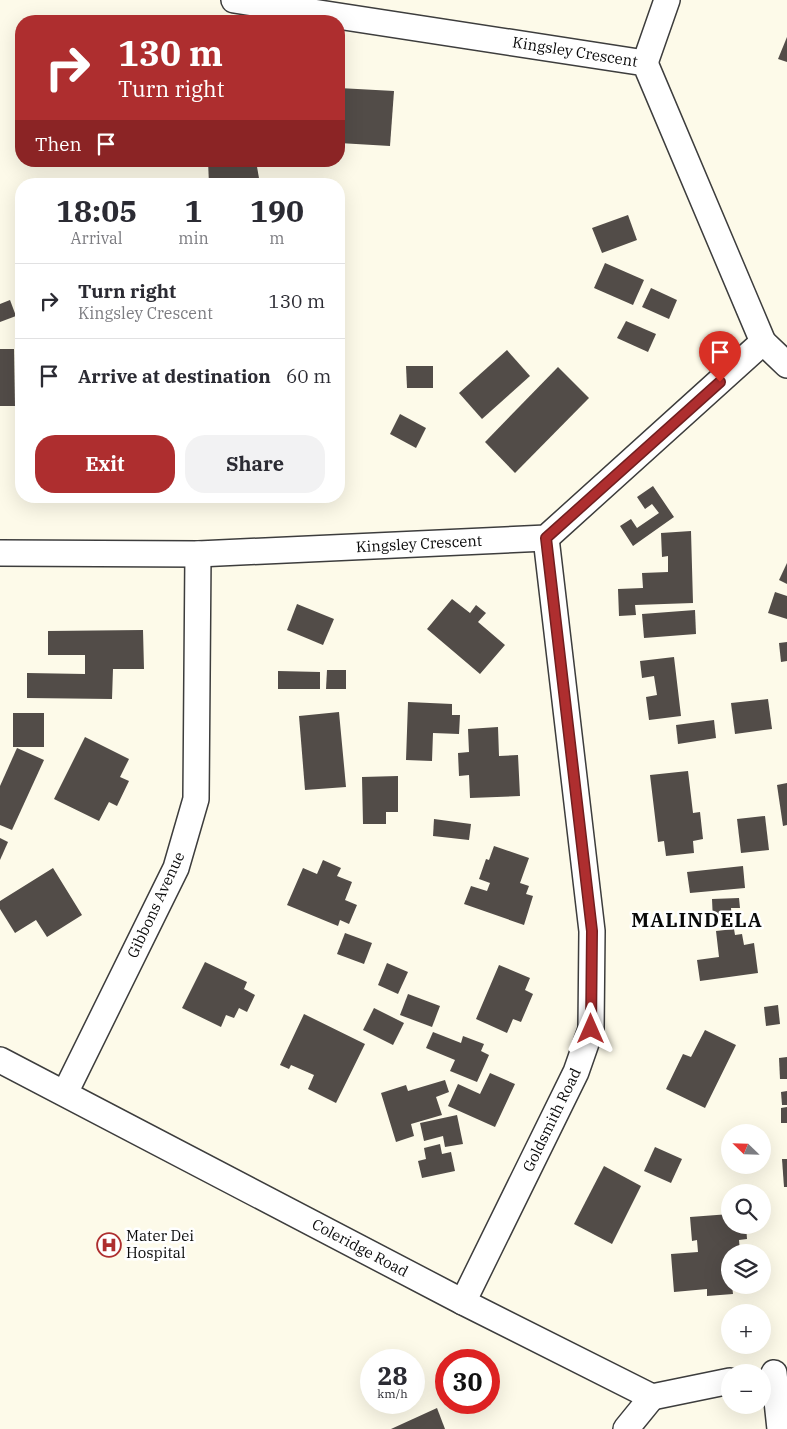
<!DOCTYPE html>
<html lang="en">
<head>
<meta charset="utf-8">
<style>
  :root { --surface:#fff; --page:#f2f2f3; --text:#2b2b33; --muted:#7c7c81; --line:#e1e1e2; --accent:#ae2e2f }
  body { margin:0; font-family:"IBM Plex Serif",serif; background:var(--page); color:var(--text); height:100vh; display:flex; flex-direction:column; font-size:19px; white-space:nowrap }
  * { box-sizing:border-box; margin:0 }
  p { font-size:16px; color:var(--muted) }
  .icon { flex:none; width:28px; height:28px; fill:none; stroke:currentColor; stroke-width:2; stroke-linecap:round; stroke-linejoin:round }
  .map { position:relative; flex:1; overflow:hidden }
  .drawer { position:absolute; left:15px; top:178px; width:330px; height:325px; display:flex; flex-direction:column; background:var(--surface); border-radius:20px; box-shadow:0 5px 20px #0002 }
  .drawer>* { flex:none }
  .top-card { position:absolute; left:15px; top:15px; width:330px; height:152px; border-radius:20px; box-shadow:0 5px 20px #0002; background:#ae2e2f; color:#fff; overflow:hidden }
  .needle { width:32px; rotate:293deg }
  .tools { position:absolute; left:721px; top:1124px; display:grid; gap:10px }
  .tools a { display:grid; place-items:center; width:50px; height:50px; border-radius:50%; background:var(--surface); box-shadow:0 5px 20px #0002; font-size:25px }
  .speed { position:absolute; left:360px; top:1349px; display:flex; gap:10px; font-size:25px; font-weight:700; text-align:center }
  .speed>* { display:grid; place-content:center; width:65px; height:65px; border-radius:50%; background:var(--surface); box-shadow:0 5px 20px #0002; line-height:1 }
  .speed small { font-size:12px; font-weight:400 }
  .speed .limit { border:8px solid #d22; background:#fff; color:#111 }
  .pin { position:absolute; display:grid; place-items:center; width:42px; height:42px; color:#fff; margin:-51px -21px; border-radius:50% 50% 50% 0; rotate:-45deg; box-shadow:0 0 5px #0007 }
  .pin .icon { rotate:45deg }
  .me { position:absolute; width:55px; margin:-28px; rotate:0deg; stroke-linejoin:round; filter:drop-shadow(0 0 4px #0008) }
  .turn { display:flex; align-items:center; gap:18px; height:105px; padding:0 20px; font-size:22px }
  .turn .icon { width:65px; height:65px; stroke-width:2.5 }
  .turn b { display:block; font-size:35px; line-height:42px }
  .then { display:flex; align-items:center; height:48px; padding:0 20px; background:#0003; gap:10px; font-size:19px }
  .eta { display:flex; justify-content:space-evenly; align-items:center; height:85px; text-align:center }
  .eta b { font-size:30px; font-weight:700; line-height:35px }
  .cta { display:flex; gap:10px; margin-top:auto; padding:10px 20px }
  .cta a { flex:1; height:58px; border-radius:20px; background:var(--accent); color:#fff; font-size:20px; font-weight:700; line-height:58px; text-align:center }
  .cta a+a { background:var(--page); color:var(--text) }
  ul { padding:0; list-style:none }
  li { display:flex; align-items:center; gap:15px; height:75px; padding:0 20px; border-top:1px solid var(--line) }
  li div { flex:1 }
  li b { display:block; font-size:19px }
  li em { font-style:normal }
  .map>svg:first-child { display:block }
</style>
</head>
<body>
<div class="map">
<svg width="787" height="1429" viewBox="0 0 787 1429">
  <rect width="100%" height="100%" fill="#fdfae9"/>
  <g fill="#524c48">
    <path d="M787 37V62L778 59Z"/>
    <path d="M339 88 394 91 390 146 339 143Z"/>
    <path d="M208 161H256L260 184H209Z"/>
    <path d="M628 215 637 240 602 253 592 228Z"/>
    <path d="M605 263 644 280 633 305 594 288Z"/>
    <path d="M651 288 677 300 669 319 642 307Z"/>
    <path d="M10 300 16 316 0 322V304Z"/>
    <path d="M626 321 656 334 648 352 617 338Z"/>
    <path d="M0 349H14L15 406H0Z"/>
    <path d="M507 350 530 376 482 419 459 393Z"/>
    <path d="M406 366H433V388H407Z"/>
    <path d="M558 367 589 398 515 473 485 442Z"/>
    <path d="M400 414 426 428 416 448 390 434Z"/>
    <path d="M653 486 674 517 633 546 620 526 631 519 637 528 659 513 652 504 645 509 637 497Z"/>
    <path d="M691 531 693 603 635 605 636 615 619 616 618 589 643 588 642 573 668 572V556L662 557 661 533Z"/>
    <path d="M787 563V584L779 580Z"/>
    <path d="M775 592 787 596V619L768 613Z"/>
    <path d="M452 599 470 613 476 605 486 613 478 622 505 645 480 674 427 629Z"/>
    <path d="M297 604 334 619 323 645 287 630Z"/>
    <path d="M695 610 696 634 644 638 642 614Z"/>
    <path d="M143 630 144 669H113L112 699 27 698V673L85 674V655H48V631Z"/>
    <path d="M787 642V661L781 662 779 643Z"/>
    <path d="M674 657 681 716 649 720 646 697 657 695 654 676 642 678 640 661Z"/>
    <path d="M327 670H346V689H326Z"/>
    <path d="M278 671 320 672V689H278Z"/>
    <path d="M768 699 772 729 735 734 731 703Z"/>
    <path d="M408 702 452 704V715H460L459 734 433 733 432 761 406 760Z"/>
    <path d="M339 712 346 787 305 790 299 716Z"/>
    <rect x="13" y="713" width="31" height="34"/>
    <path d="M714 720 716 738 678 744 676 725Z"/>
    <path d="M498 727 499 756 518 755 520 796 470 798 469 775 459 776 458 753 469 752 468 729Z"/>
    <path d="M85 737 129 759 120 777 129 781 117 806 109 802 99 821 54 799Z"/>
    <path d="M17 748 44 760 12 830 0 825V786Z"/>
    <path d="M688 771 693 813 700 812 703 839 693 841 694 853 666 856 664 841 658 842 650 775Z"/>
    <path d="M398 776V812H386V824H363L362 777Z"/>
    <path d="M787 783V825L783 826 777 785Z"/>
    <path d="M765 816 769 850 741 853 737 819Z"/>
    <path d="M434 819 471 824 469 840 433 836Z"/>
    <path d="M0 838 8 842 0 860Z"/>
    <path d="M494 846 529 858 520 883 529 886 526 894 533 896 524 925 464 904 471 886 487 891 490 883 479 879 486 859 489 860Z"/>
    <path d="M323 860 341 868 337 876 352 882 345 900 357 905 349 924 340 920 338 926 287 905 303 868 317 874Z"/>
    <path d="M743 866 745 888 690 893 687 872Z"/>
    <path d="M53 868 82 915 47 937 36 920 15 933 0 909V901Z"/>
    <path d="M739 898 740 908H731L732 920 713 921 712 899Z"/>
    <path d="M734 929 735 935 742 934 744 945 754 943 758 973 700 981 697 960 719 957 716 931Z"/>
    <path d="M345 933 372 943 364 964 337 954Z"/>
    <path d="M205 962 247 982 244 989 255 995 247 1012 239 1008 234 1018 226 1015 221 1027 182 1008Z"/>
    <path d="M387 963 408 972 398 994 378 985Z"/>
    <path d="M499 965 530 978 525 990 533 994 521 1022 513 1019 507 1033 476 1019Z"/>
    <path d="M408 994 440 1006 432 1027 400 1015Z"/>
    <path d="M778 1005 780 1024 766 1026 764 1007Z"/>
    <path d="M374 1008 404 1023 393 1045 363 1030Z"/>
    <path d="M304 1014 365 1044 336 1103 308 1089 314 1075 291 1065 289 1069 280 1065Z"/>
    <path d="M705 1030 736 1045 705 1108 666 1089 683 1054 691 1057Z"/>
    <path d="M433 1032 461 1043 463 1036 484 1044 481 1051 489 1055 477 1082 450 1071 455 1060 426 1048Z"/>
    <path d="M787 1057V1079H780L779 1058Z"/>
    <path d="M490 1073 515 1084 495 1127 448 1106 458 1084 480 1094Z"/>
    <path d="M445 1080 449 1092 436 1097 442 1115 411 1124 414 1136 396 1142 381 1093 406 1085 408 1091Z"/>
    <path d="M787 1091V1105H782L781 1092Z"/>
    <path d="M787 1107V1123H781V1108Z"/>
    <path d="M457 1115 463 1144 445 1147 443 1136 424 1141 420 1123Z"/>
    <path d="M440 1144 442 1154 451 1152 455 1171 422 1178 418 1161 426 1159 424 1148Z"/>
    <path d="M655 1147 682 1159 671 1183 644 1171Z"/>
    <path d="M782 1159H787V1187H784Z"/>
    <path d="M604 1166 641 1186 612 1244 574 1224Z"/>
    <path d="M730 1214V1225H746L747 1239 739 1240 740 1252H730V1285H732L733 1294 707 1296V1289L674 1292 671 1254 698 1252 697 1240 692 1241 690 1217Z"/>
    <path d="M437 1408 445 1429H391Z"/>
  </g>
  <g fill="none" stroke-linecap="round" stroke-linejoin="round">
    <g stroke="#3d3d3d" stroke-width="28">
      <g id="minor">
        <path d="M234 0 645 63 763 342 787 365"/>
        <path d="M645 63 667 0"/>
        <path d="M0 553 198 554 546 538 763 342"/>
        <path d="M0 1060 463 1302 652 1397 730 1381"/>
        <path d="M65 1093 176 868 196 799 198 554"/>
        <path d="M463 1302 576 1072 591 1029 592 931 546 538"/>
        <path d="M774 1373 780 1429"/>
        <path d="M626 1429 652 1397"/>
      </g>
    </g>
    <use href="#minor" stroke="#fff" stroke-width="25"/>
  </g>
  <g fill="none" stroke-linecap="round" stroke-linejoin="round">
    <g stroke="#711e1f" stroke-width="12">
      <path id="route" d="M591 1029 592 931 546 538 720 382"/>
    </g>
    <use href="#route" stroke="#ae2e2f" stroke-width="9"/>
  </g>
  <defs>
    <g id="hospital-ring" transform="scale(1.25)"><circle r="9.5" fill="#fff" stroke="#ae2e2f" stroke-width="1.5"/><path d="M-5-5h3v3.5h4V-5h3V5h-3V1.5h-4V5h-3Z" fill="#ae2e2f"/></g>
  </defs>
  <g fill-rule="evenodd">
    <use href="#hospital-ring" x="109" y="1245"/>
  </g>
  <g text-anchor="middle" stroke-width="5" stroke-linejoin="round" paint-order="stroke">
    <g font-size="15" fill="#0a0a0a" stroke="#fff">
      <text transform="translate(575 52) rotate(9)" y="5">Kingsley Crescent</text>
      <text transform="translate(419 544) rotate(-3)" y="5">Kingsley Crescent</text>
      <text transform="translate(156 905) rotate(-65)" y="5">Gibbons Avenue</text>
      <text transform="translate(552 1120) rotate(-64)" y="5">Goldsmith Road</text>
      <text transform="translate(360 1248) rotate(28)" y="5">Coleridge Road</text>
    </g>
    <g font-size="15" fill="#0a0a0a" stroke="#fff" text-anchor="start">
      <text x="126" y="1241">Mater Dei<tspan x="126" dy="17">Hospital</tspan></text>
    </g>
    <g font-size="20" font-weight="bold" letter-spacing="1" fill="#0a0a0a" stroke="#fff">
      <text x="697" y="927">MALINDELA</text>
    </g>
  </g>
</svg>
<div class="tools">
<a><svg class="needle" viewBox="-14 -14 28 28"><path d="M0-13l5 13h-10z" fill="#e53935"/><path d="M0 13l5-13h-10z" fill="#7c7c81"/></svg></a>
<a><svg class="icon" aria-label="search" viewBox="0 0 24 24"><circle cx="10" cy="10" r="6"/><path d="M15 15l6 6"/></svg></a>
<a><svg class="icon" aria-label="layers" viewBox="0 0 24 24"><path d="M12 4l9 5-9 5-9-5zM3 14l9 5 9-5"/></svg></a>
<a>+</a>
<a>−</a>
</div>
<div class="speed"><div>28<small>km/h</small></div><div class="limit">30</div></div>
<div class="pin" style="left:720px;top:382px;background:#d93025"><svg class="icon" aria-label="arrive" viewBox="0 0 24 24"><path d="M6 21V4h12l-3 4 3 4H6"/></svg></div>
<svg class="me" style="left:591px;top:1029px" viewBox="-20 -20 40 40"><path d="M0-17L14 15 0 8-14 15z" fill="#ae2e2f" stroke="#fff" stroke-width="4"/></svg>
<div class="top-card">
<div class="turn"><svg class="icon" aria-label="right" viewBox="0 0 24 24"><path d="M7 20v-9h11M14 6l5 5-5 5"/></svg><div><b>130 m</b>Turn right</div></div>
<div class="then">Then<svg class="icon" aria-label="arrive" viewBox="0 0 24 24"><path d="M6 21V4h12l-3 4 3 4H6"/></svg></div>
</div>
<section class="drawer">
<div class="eta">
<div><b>18:05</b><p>Arrival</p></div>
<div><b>1</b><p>min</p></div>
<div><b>190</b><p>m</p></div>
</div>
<ul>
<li><svg class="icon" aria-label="right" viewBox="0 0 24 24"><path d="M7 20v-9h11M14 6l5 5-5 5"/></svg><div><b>Turn right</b><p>Kingsley Crescent</p></div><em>130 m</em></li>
<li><svg class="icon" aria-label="arrive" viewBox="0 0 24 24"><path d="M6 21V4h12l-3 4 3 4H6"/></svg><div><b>Arrive at destination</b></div><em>60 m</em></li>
</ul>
<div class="cta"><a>Exit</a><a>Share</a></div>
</section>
</div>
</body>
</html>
